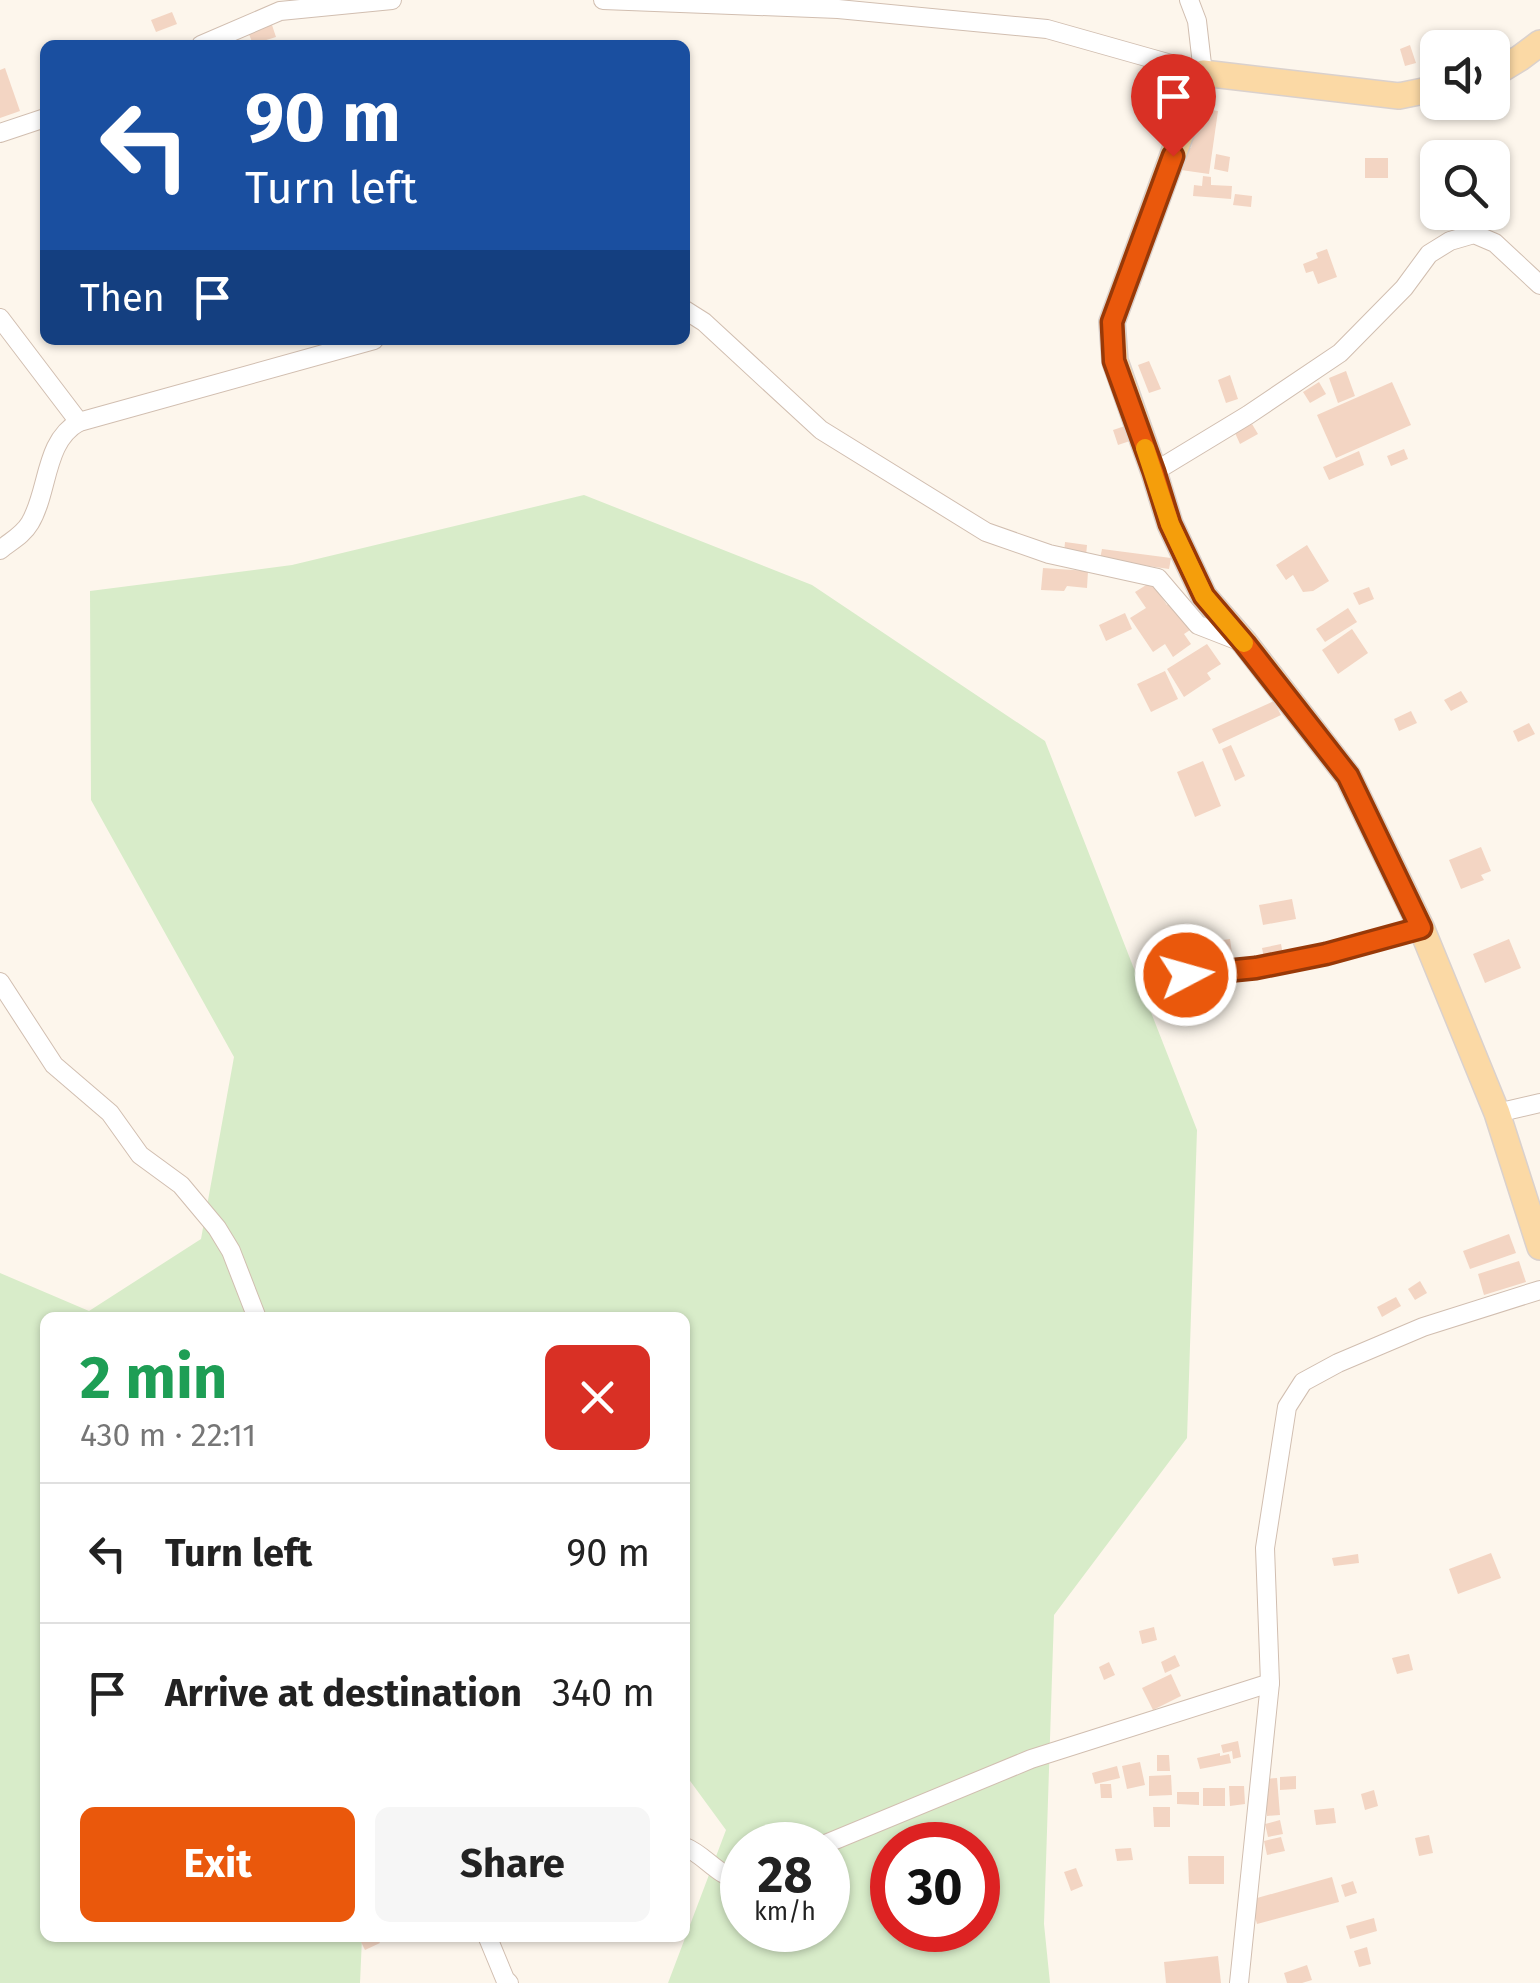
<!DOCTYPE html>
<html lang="en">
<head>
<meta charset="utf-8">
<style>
  :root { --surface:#fff; --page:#f6f6f6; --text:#222; --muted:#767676; --line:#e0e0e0; --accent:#ea580c }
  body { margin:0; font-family:"Fira Sans",sans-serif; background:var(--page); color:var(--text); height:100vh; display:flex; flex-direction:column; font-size:38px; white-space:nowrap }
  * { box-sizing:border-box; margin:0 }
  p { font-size:32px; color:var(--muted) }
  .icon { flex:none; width:55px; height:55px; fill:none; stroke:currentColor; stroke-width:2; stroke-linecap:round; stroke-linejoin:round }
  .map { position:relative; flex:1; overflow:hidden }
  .side { position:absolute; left:40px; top:1312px; width:650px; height:630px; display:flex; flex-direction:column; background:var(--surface); border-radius:15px; box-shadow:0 2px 8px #0004 }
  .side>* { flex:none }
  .hud { position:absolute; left:40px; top:40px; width:650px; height:305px; border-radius:15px; box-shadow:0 2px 8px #0004; background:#1a4fa0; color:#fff; overflow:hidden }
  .tools { position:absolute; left:1420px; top:30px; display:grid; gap:20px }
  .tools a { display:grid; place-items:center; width:90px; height:90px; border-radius:15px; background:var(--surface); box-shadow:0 2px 8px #0004; font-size:50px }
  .speed { position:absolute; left:720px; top:1822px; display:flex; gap:20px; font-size:50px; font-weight:700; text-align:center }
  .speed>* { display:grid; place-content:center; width:130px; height:130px; border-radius:50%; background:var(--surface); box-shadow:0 2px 8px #0004; line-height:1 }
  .speed small { font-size:25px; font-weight:400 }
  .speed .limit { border:15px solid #d22; background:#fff; color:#111 }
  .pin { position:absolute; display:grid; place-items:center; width:85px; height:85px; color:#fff; margin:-102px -42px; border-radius:50% 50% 50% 0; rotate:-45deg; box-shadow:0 0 10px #0007 }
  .pin .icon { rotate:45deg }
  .me { position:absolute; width:110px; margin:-55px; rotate:84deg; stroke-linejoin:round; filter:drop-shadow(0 0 8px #0008) }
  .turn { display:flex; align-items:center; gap:35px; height:210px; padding:0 40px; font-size:45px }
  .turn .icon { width:130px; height:130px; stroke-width:2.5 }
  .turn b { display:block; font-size:70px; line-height:85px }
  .then { display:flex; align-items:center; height:95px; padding:0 40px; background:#0003; gap:20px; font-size:38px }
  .round { display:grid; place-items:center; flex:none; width:105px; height:105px; border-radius:15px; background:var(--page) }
  .summary { display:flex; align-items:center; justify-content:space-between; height:170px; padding:0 40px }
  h1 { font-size:60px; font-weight:700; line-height:75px; color:#1e9e55 }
  .primary-button { display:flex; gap:20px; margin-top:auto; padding:20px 40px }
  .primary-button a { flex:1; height:115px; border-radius:15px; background:var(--accent); color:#fff; font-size:40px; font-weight:700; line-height:115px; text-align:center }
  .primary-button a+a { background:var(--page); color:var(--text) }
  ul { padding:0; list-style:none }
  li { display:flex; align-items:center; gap:30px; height:140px; padding:0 40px; border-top:2px solid var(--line) }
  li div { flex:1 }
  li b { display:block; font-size:38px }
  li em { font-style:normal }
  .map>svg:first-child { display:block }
</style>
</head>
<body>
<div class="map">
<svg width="1540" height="1983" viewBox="0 0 1540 1983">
  <rect width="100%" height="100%" fill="#fdf6ec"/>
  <path fill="#d8ecc9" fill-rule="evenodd" d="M584 495 812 585 1045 741 1197 1130 1187 1438 1054 1615 1044 1924 1050 1983H668L726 1830 685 1774V1318H45V1938H362L360 1983H0V1273L89 1311 201 1239 234 1057 91 800 90 591 292 565ZM742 1845H828V1930H742ZM892 1845H978V1930H892Z"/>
  <g fill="#f3d5c3">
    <path d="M172 12 177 24 156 32 151 20Z"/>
    <path d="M272 25 276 37 253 44 248 32Z"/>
    <path d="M1410 45 1416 63 1405 66 1400 49Z"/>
    <path d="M5 68 20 111 0 118V70Z"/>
    <path d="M1197 108 1218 111 1209 174 1181 170 1184 147 1191 148Z"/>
    <path d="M1216 154 1230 157 1228 172 1214 169Z"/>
    <rect x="1365" y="158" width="23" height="20"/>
    <path d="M1203 176 1211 177V185L1232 186 1231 199 1193 196 1194 185 1202 186Z"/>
    <path d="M1235 194 1252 196 1251 207 1233 205Z"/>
    <path d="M1327 249 1337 277 1318 284 1313 271 1306 273 1303 264 1318 258 1316 253Z"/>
    <path d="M1149 361 1161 389 1149 393 1138 365Z"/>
    <path d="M1346 371 1355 396 1338 403 1329 378Z"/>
    <path d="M1230 375 1238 399 1226 403 1218 380Z"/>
    <path d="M1319 382 1326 394 1310 403 1303 392Z"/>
    <path d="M1392 382 1411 425 1336 458 1317 415Z"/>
    <path d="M1252 424 1258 434 1240 444 1235 433Z"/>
    <path d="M1125 426 1130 441 1118 445 1113 430Z"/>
    <path d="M1404 449 1408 459 1391 466 1387 456Z"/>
    <path d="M1359 451 1364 465 1329 480 1323 467Z"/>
    <path d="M1065 542 1087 545 1086 556 1064 553Z"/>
    <path d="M1307 545 1329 581 1313 591 1303 592 1293 575 1286 580 1276 565Z"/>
    <path d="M1102 549 1171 558 1169 569 1100 559Z"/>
    <path d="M1043 568 1088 571 1087 588 1067 586 1064 591 1041 590Z"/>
    <path d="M1151 582 1167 605 1171 602 1190 630 1184 634 1191 644 1173 657 1165 644 1153 652 1130 618 1146 608 1135 592Z"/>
    <path d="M1369 587 1374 599 1359 605 1353 593Z"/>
    <path d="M1348 608 1357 622 1325 642 1316 629Z"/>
    <path d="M1125 613 1132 629 1106 641 1099 625Z"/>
    <path d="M1352 629 1368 653 1338 674 1322 650Z"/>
    <path d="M1207 644 1221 664 1207 673 1211 679 1184 697 1167 669Z"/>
    <path d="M1165 671 1178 699 1151 712 1137 684Z"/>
    <path d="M1461 691 1468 702 1451 711 1444 700Z"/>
    <path d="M1274 701 1281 715 1219 744 1212 729Z"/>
    <path d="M1411 711 1417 723 1399 731 1394 719Z"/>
    <path d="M1529 723 1535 734 1518 742 1513 731Z"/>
    <path d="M1231 745 1245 776 1235 781 1222 749Z"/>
    <path d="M1203 761 1221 806 1195 817 1177 772Z"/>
    <path d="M1481 847 1491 871 1481 875 1484 880 1461 889 1449 860Z"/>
    <path d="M1292 899 1296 919 1263 925 1259 905Z"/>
    <path d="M1230 939 1233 960 1219 962 1216 941Z"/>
    <path d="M1509 939 1521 968 1485 983 1473 954Z"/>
    <path d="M1281 944 1283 955 1264 958 1262 948Z"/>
    <path d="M1509 1234 1516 1253 1470 1269 1463 1251Z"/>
    <path d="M1519 1261 1526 1282 1484 1295 1478 1274Z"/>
    <path d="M1420 1281 1427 1293 1415 1300 1408 1289Z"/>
    <path d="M1396 1297 1401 1306 1382 1317 1377 1307Z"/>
    <path d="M1491 1553 1501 1578 1458 1594 1449 1569Z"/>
    <path d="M1358 1554 1359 1563 1334 1566 1332 1558Z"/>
    <path d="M1154 1627 1157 1640 1142 1644 1139 1631Z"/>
    <path d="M1409 1654 1413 1670 1397 1674 1392 1658Z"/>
    <path d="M1175 1655 1180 1666 1165 1673 1161 1662Z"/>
    <path d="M1109 1662 1115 1675 1104 1680 1099 1667Z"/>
    <path d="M1171 1674 1181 1696 1153 1710 1142 1688Z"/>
    <path d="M1238 1741 1241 1757 1233 1759 1232 1751 1223 1753 1221 1745Z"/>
    <path d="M1220 1753V1756L1229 1754 1231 1763 1200 1769 1197 1758Z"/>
    <path d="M1157 1755H1169L1170 1771H1157Z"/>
    <path d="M1140 1762 1145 1785 1127 1789 1122 1766Z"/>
    <path d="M1117 1766 1120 1778 1095 1784 1092 1773Z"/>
    <path d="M1171 1775 1172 1795 1149 1796V1776Z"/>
    <path d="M1296 1776V1789L1280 1790V1777Z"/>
    <path d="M1277 1778 1280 1815 1267 1816 1264 1779Z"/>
    <path d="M1100 1784H1111L1112 1798H1101Z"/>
    <path d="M1229 1786H1244L1245 1804 1230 1806Z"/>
    <rect x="1203" y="1788" width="22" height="18"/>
    <path d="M1374 1790 1378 1806 1365 1810 1361 1794Z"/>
    <path d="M1177 1792H1199V1805L1177 1804Z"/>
    <path d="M1153 1807H1170V1827H1154Z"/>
    <path d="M1334 1808 1336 1823 1316 1825 1314 1810Z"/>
    <path d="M1280 1820 1283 1834 1268 1837 1265 1824Z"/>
    <path d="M1429 1835 1433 1853 1419 1856 1415 1838Z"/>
    <path d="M1281 1837 1285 1851 1267 1855 1264 1841Z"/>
    <path d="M1131 1848 1133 1860 1117 1861 1115 1849Z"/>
    <path d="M1188 1856H1224V1884H1189Z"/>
    <path d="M1076 1868 1083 1886 1071 1891 1064 1872Z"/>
    <path d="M1332 1877 1339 1902 1257 1924 1250 1900Z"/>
    <path d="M1353 1881 1357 1893 1345 1897 1341 1885Z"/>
    <path d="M1374 1918 1377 1931 1350 1939 1346 1926Z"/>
    <path d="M359 1938H377L380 1943 365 1950Z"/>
    <path d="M1367 1947 1371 1964 1359 1967 1354 1951Z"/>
    <path d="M1218 1956 1221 1983H1166L1164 1962Z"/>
    <path d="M1307 1965 1312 1980 1302 1983H1287L1284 1973Z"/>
  </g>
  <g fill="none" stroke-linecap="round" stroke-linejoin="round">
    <g stroke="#d1beb0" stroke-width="20">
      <g id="street">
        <path d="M603 0 838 9 1047 29 1203 73 1197 21 1189 0"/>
        <path d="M201 45 280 11 392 0"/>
        <path d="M0 133 45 118"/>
        <path d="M685 310 704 322 821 430 986 532 1049 554 1158 578 1198 625 1239 641"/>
        <path d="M0 318 79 422"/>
        <path d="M1154 472 1248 415 1340 353 1404 288 1429 254 1450 241 1474 234 1495 243 1540 285"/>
        <path d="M0 550C11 541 23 535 30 523 49 491 44 441 79 422L374 340"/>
        <path d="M1186 975 1256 968 1326 954 1421 927"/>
        <path d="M0 982 54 1065 110 1113 140 1155 181 1185 217 1228 231 1251 257 1318"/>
        <path d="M1497 1113 1540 1103"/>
        <path d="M823 1845 1031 1759 1270 1683"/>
        <path d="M685 1847C706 1855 719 1879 742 1879"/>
        <path d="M488 1938 505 1979 509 1983"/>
        <path d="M1239 1983 1270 1683 1265 1548 1287 1407 1303 1382 1338 1363 1423 1327 1540 1290"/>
      </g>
    </g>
    <g stroke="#dad1cd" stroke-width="28">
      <g id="primary">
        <path d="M1492 75 1520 58 1540 43"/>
        <path d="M1438 88 1399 96 1203 73 1112 322 1115 361 1154 472 1170 524 1204 596 1245 643 1348 776 1421 927 1497 1113 1540 1247"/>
      </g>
    </g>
    <use href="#street" stroke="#fff" stroke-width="18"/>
    <use href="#primary" stroke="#fbd9a5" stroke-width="25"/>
  </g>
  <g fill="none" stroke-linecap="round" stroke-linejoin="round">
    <g stroke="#983908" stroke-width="25">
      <path id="route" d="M1173 156 1112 322 1114 361 1154 472 1170 524 1204 596 1245 644 1348 776 1421 928 1326 954 1256 968 1186 975"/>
    </g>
    <use href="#route" stroke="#ea580c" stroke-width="18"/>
    <path stroke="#f59e0b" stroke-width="18" d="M1145 448 1170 524 1204 596 1244 643"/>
  </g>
</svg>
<div class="tools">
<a><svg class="icon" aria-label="sound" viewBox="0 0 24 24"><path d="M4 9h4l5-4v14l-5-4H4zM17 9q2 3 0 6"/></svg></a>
<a><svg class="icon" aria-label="search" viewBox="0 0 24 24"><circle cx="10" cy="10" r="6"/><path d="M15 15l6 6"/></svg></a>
</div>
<div class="speed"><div>28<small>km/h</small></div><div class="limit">30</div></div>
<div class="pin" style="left:1173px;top:156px;background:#d93025"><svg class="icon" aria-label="arrive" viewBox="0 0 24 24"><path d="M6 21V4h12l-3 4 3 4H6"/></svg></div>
<svg class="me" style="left:1186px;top:975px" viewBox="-20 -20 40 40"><circle r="17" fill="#ea580c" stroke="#fff" stroke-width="3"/><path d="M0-11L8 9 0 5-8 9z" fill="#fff"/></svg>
<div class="hud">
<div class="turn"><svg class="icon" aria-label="left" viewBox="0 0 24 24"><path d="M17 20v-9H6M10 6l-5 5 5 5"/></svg><div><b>90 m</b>Turn left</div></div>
<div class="then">Then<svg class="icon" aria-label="arrive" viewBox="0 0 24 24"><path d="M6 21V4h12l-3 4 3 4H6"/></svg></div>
</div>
<section class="side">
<div class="summary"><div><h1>2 min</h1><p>430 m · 22:11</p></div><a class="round" style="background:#d93025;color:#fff"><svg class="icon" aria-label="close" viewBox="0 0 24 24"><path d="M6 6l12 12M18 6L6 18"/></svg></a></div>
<ul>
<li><svg class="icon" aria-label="left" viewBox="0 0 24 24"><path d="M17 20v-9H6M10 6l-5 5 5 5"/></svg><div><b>Turn left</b></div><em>90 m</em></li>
<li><svg class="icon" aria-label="arrive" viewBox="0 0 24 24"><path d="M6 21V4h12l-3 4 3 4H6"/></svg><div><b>Arrive at destination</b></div><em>340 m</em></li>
</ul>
<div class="primary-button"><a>Exit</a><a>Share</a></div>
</section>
</div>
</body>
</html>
